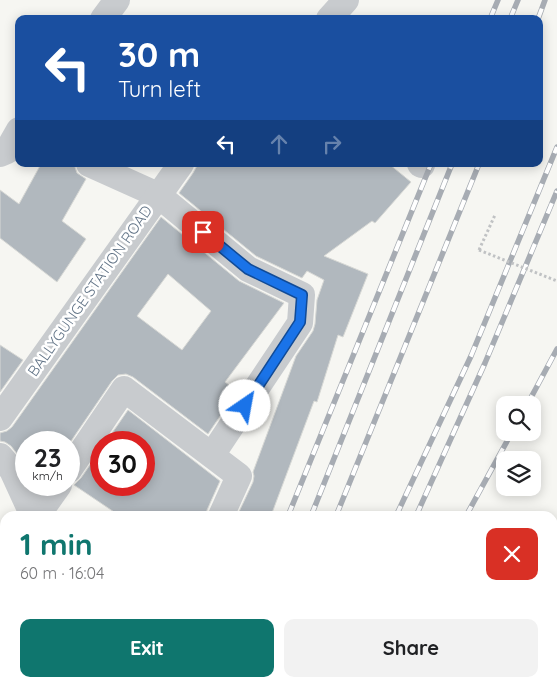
<!DOCTYPE html>
<html lang="en">
<head>
<meta charset="utf-8">
<style>
  :root { --surface:#fff; --page:#f2f2f2; --text:#202124; --muted:#757577; --accent:#0f766e }
  body { margin:0; font-family:Quicksand,sans-serif; background:var(--page); color:var(--text); height:100vh; display:flex; flex-direction:column; font-size:19px; white-space:nowrap }
  * { box-sizing:border-box; margin:0 }
  p { font-size:16px; color:var(--muted) }
  .icon { flex:none; width:28px; height:28px; fill:none; stroke:currentColor; stroke-width:2; stroke-linecap:round; stroke-linejoin:round }
  .map { position:relative; flex:1; overflow:hidden }
  .details { position:absolute; left:0px; top:511px; width:558px; height:176px; display:flex; flex-direction:column; background:var(--surface); border-radius:15px 15px 0 0; box-shadow:0 2px 12px #0003 }
  .details>* { flex:none }
  .guide { position:absolute; left:15px; top:15px; width:528px; height:152px; border-radius:10px; box-shadow:0 2px 12px #0003; background:#1a4fa0; color:#fff; overflow:hidden }
  .tools { position:absolute; left:496px; top:396px; display:grid; gap:10px }
  .tools a { display:grid; place-items:center; width:45px; height:45px; border-radius:10px; background:var(--surface); box-shadow:0 2px 12px #0003; font-size:25px }
  .speed { position:absolute; left:15px; top:431px; display:flex; gap:10px; font-size:25px; font-weight:700; text-align:center }
  .speed>* { display:grid; place-content:center; width:65px; height:65px; border-radius:50%; background:var(--surface); box-shadow:0 2px 12px #0003; line-height:1 }
  .speed small { font-size:12px; font-weight:400 }
  .speed .limit { border:8px solid #d22; background:#fff; color:#111 }
  .pin { position:absolute; display:grid; place-items:center; width:42px; height:42px; color:#fff; margin:-21px; border-radius:10px; box-shadow:0 2px 8px #0006 }
  .me { position:absolute; width:55px; margin:-28px; rotate:33deg; stroke-linejoin:round; filter:drop-shadow(0 0 4px #0008) }
  .turn { display:flex; align-items:center; gap:18px; height:105px; padding:0 20px; font-size:22px }
  .turn .icon { width:65px; height:65px; stroke-width:2.5 }
  .turn b { display:block; font-size:35px; line-height:42px }
  .lanes { display:flex; align-items:center; height:48px; padding:0 20px; background:#0003; justify-content:center; gap:25px; direction:ltr }
  .lanes .off { opacity:.35 }
  .round { display:grid; place-items:center; flex:none; width:52px; height:52px; border-radius:10px; background:var(--page) }
  .overview { display:flex; align-items:center; justify-content:space-between; height:85px; padding:0 20px }
  h1 { font-size:30px; font-weight:700; line-height:38px; color:var(--accent) }
  .button { display:flex; gap:10px; margin-top:auto; padding:10px 20px }
  .button a { flex:1; height:58px; border-radius:10px; background:var(--accent); color:#fff; font-size:20px; font-weight:700; line-height:58px; text-align:center }
  .button a+a { background:var(--page); color:var(--text) }
  .map>svg:first-child { display:block }
</style>
</head>
<body>
<div class="map">
<svg width="557" height="687" viewBox="0 0 557 687">
  <rect width="100%" height="100%" fill="#f6f6f2"/>
  <g fill="#b1b8be" stroke="#d7d8d5" fill-rule="evenodd">
    <path d="M41 164H74L77 173 86 179 62 221 86 239 57 282 0 238V190L19 204Z"/>
    <path d="M198 164H389L411 182 375 223 372 221 324 256 368 274 343 337 338 335 317 402 314 401 272 513 276 516H237L253 482 254 476 253 472 296 356 313 331 315 324 317 300 324 280 307 271 302 278 256 256 179 193 193 173Z"/>
    <path d="M161 217 239 281 284 303 225 382 237 391 208 434 133 377 126 374 118 375 112 381 69 444V442H26V465L11 446 5 442 0 441V433L7 431 12 427ZM168 274 211 311 182 350 137 316Z"/>
    <path d="M0 345 23 360 0 392Z"/>
    <path d="M128 410 220 481 207 510 206 516H120L74 485 81 478 101 449V485H144V442H106Z"/>
  </g>
  <g fill="none" stroke-linecap="round" stroke-linejoin="round">
    <path stroke="#c0c2c4" stroke-width="3" stroke-dasharray="2.5 2.5" stroke-linecap="butt" d="M479 250 495 215"/>
    <g stroke="#c8cbce" stroke-width="26">
      <path d="M103 19 117 0"/>
      <path d="M329 19 346 0"/>
      <path d="M0 154 7 151 19 130"/>
      <path d="M89 164 158 195 248 269 302 295 300 323 212 455"/>
      <path d="M420 164 422 165"/>
      <path d="M0 418 181 164"/>
      <path d="M0 456 12 470 33 516"/>
      <path d="M69 470 124 389 239 476 221 516"/>
      <path d="M37 516 59 485"/>
      <path d="M90 687 93 682"/>
      <path d="M145 687 147 682"/>
    </g>
    <g stroke="#a7acb3" stroke-width="5.5">
      <g id="rail">
        <path d="M490 19 498 0"/>
        <path d="M510 19 518 0"/>
        <path d="M538 19 545 0"/>
        <path d="M527 405 557 349"/>
        <path d="M288 516 431 164"/>
        <path d="M311 516 452 164"/>
        <path d="M336 516 479 164"/>
        <path d="M396 516 471 356 557 147"/>
        <path d="M416 516 485 363 557 191"/>
        <path d="M466 516 512 432"/>
        <path d="M218 687 220 682"/>
        <path d="M243 687 245 682"/>
        <path d="M266 687 268 682"/>
        <path d="M313 687 316 682"/>
        <path d="M335 687 337 682"/>
        <path d="M369 687 372 682"/>
      </g>
    </g>
    <use href="#rail" stroke="#fff" stroke-width="4" stroke-dasharray="11" stroke-linecap="butt"/>
    <path stroke="#c0c2c4" stroke-width="3" stroke-dasharray="2.5 2.5" stroke-linecap="butt" d="M479 250 557 281"/>
  </g>
  <g fill="none" stroke-linecap="round" stroke-linejoin="round">
    <g stroke="#114b97" stroke-width="12">
      <path id="route" d="M203 232 248 269 302 295 300 322 245 406"/>
    </g>
    <use href="#route" stroke="#1a73e8" stroke-width="9"/>
  </g>
  <g text-anchor="middle" stroke-width="5" stroke-linejoin="round" paint-order="stroke">
    <g font-size="15" fill="#627487" stroke="#fff">
      <text transform="translate(90 291) rotate(-55)" y="5">BALLYGUNGE STATION ROAD</text>
    </g>
  </g>
</svg>
<div class="tools">
<a><svg class="icon" aria-label="search" viewBox="0 0 24 24"><circle cx="10" cy="10" r="6"/><path d="M15 15l6 6"/></svg></a>
<a><svg class="icon" aria-label="layers" viewBox="0 0 24 24"><path d="M12 4l9 5-9 5-9-5zM3 14l9 5 9-5"/></svg></a>
</div>
<div class="speed"><div>23<small>km/h</small></div><div class="limit">30</div></div>
<div class="pin" style="left:203px;top:232px;background:#d93025"><svg class="icon" aria-label="arrive" viewBox="0 0 24 24"><path d="M6 21V4h12l-3 4 3 4H6"/></svg></div>
<svg class="me" style="left:245px;top:406px" viewBox="-20 -20 40 40"><circle r="19" fill="#fff"/><path d="M0-13L10 11 0 6-10 11z" fill="#1a73e8"/></svg>
<div class="guide">
<div class="turn"><svg class="icon" aria-label="left" viewBox="0 0 24 24"><path d="M17 20v-9H6M10 6l-5 5 5 5"/></svg><div><b>30 m</b>Turn left</div></div>
<div class="lanes"><svg class="icon" aria-label="left" viewBox="0 0 24 24"><path d="M17 20v-9H6M10 6l-5 5 5 5"/></svg><svg class="icon off" aria-label="ahead" viewBox="0 0 24 24"><path d="M12 20V5M6 11l6-6 6 6"/></svg><svg class="icon off" aria-label="right" viewBox="0 0 24 24"><path d="M7 20v-9h11M14 6l5 5-5 5"/></svg></div>
</div>
<section class="details">
<div class="overview"><div><h1>1 min</h1><p>60 m · 16:04</p></div><a class="round" style="background:#d93025;color:#fff"><svg class="icon" aria-label="close" viewBox="0 0 24 24"><path d="M6 6l12 12M18 6L6 18"/></svg></a></div>
<div class="button"><a>Exit</a><a>Share</a></div>
</section>
</div>
</body>
</html>
